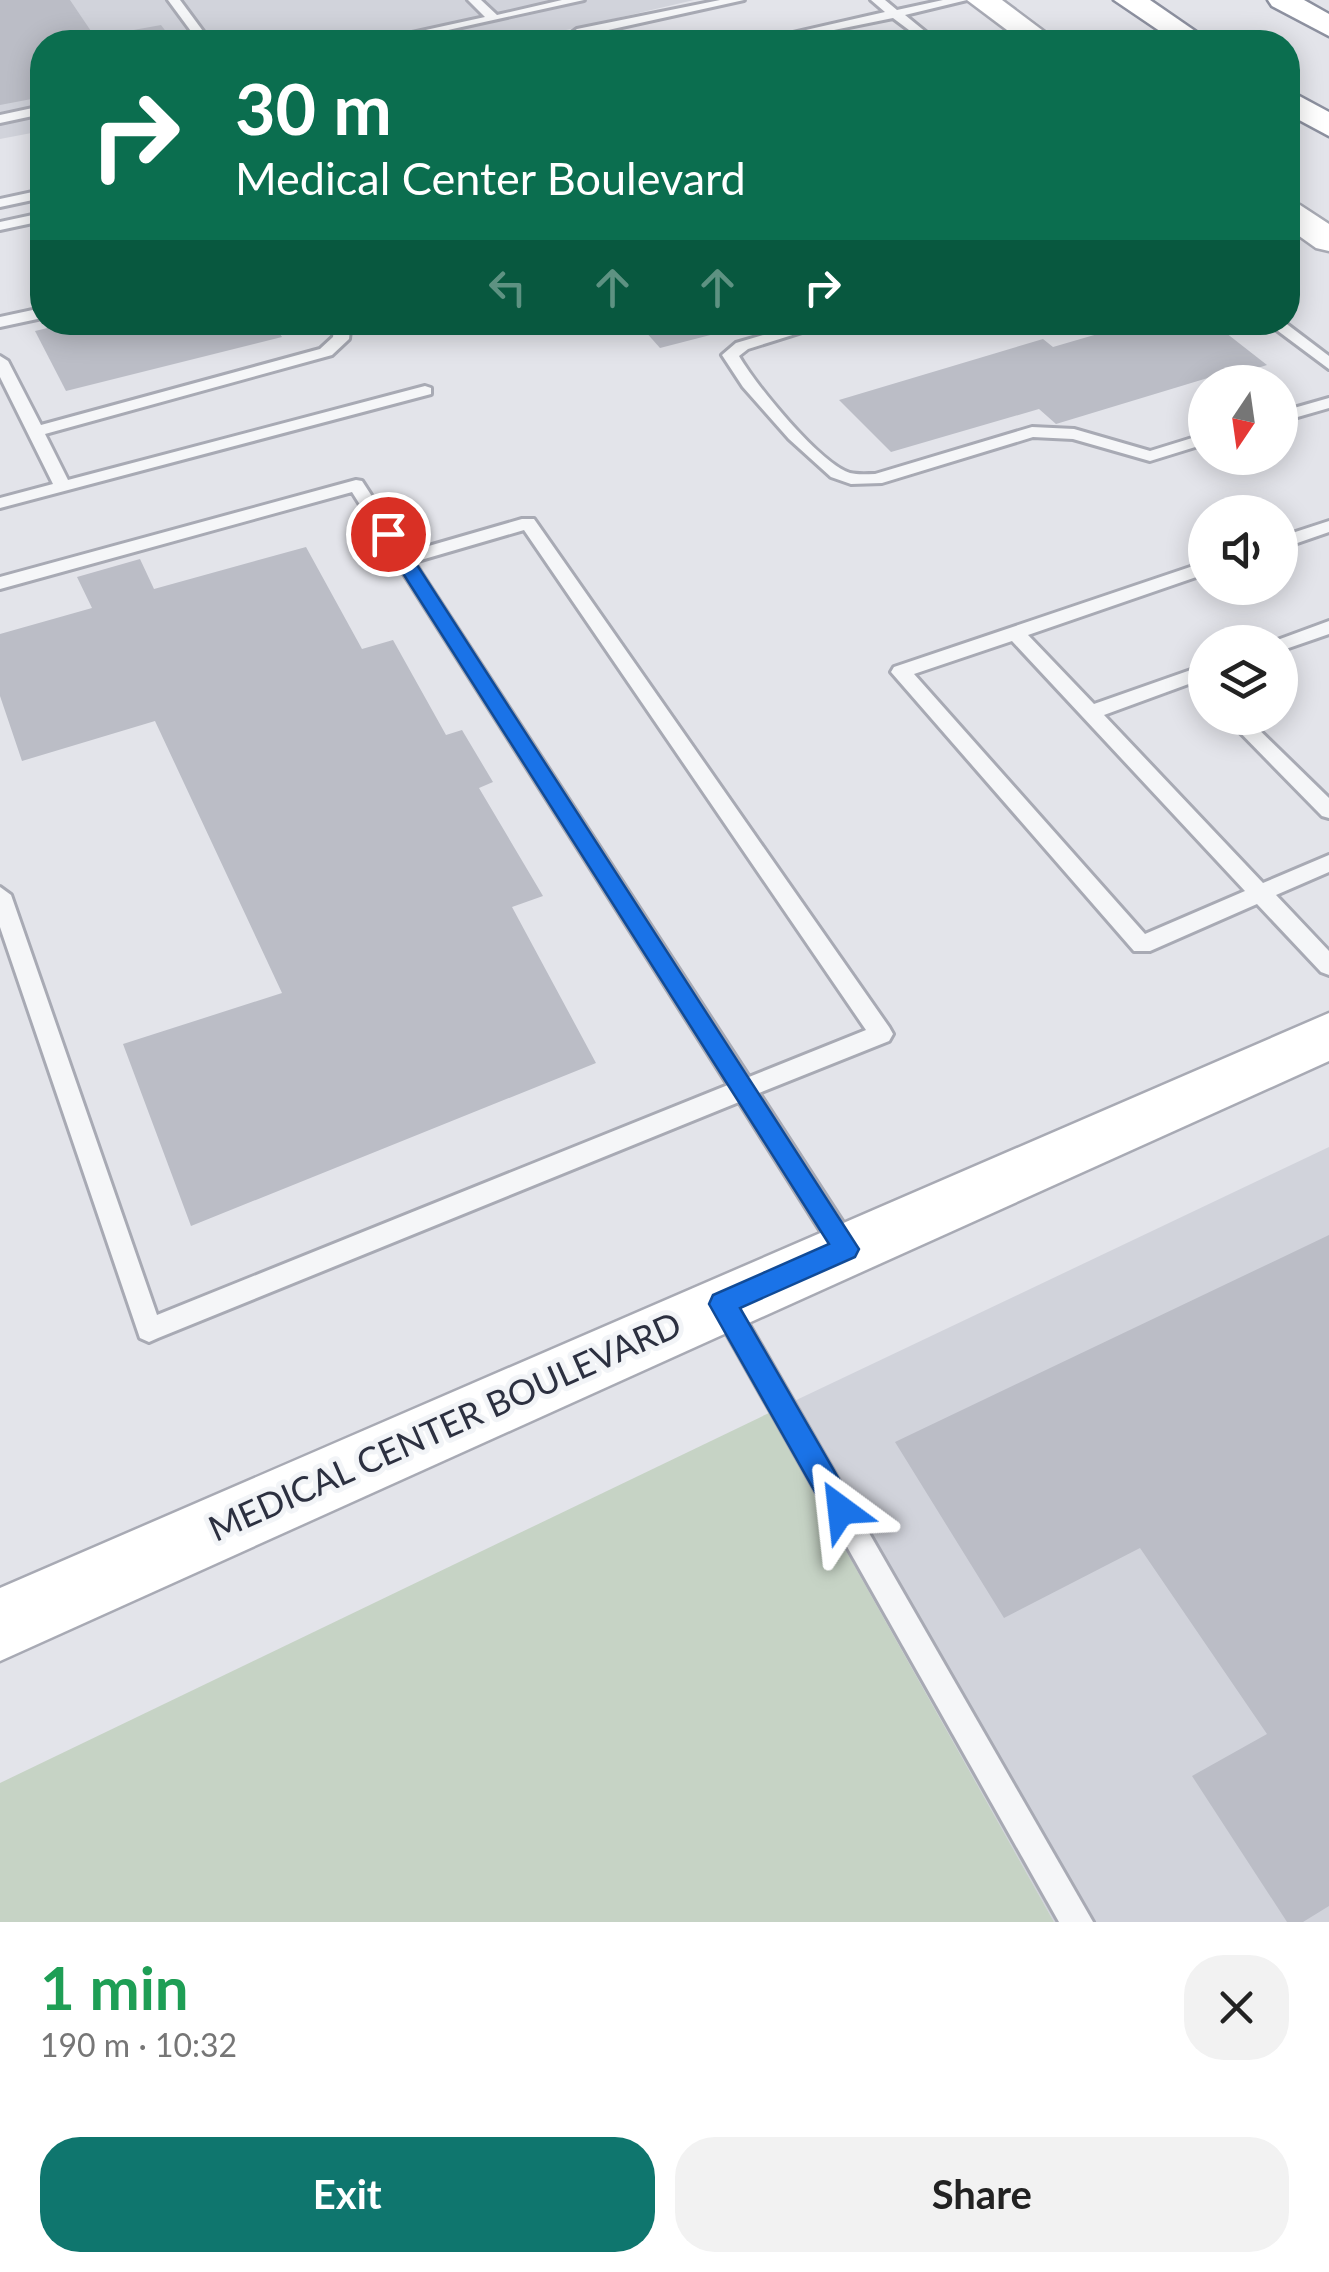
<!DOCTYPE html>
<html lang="en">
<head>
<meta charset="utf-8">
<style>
  :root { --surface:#fff; --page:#f2f2f2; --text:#222; --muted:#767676; --accent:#0f766e }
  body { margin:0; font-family:Lato,sans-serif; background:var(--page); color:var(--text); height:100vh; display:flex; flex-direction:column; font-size:38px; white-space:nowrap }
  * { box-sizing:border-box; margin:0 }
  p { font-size:32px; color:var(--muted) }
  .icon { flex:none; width:55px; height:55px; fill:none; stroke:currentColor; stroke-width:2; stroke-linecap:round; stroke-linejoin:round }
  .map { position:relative; height:1922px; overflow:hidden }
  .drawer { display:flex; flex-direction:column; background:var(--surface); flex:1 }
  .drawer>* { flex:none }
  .banner { position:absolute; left:30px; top:30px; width:1270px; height:305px; border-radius:40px; box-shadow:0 5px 25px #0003; background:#0b6e4f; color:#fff; overflow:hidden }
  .needle { width:65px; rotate:193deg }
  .buttons { position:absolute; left:1188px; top:365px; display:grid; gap:20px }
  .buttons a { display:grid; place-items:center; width:110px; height:110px; border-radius:50%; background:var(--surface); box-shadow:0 5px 25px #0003; font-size:50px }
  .pin { position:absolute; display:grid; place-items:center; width:85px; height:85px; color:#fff; margin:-42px; border:5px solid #fff; border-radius:50%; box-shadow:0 2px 10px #0007 }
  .me { position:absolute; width:110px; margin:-55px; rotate:330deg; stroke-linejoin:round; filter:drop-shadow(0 0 8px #0008) }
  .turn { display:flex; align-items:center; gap:35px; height:210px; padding:0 40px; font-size:45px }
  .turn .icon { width:130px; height:130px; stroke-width:2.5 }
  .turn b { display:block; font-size:70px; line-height:85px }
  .lanes { display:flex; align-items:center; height:95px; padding:0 40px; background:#0003; justify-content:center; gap:50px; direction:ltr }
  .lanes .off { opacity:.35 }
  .round { display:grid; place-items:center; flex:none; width:105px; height:105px; border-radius:40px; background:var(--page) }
  .headline { display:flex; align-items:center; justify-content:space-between; height:170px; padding:0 40px }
  h1 { font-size:60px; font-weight:700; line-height:75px; color:#1e9e55 }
  .action { display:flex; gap:20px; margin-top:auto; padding:20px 40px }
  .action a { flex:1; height:115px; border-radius:40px; background:var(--accent); color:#fff; font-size:40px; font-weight:700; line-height:115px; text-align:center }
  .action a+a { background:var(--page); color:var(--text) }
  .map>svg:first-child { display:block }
</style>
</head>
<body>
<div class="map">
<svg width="1329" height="1922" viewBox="0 0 1329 1922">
  <rect width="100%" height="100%" fill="#e3e4ea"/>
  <g fill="#d1d3db">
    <path d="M0 0H694L515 42H42V131L0 139Z"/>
    <path d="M1329 1147V1922H1054L769 1413Z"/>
  </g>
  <path fill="#c6d3c5" d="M769 1413 1054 1922H0V1783Z"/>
  <g fill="#bbbdc6">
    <path d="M0 0H70L95 37 161 25 174 42H42V97L0 105Z"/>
    <path d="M73 322H272L282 337 66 391 35 331Z"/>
    <path d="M637 322H753V324L660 348Z"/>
    <path d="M1139 322H1212L1267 365 1216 381 1211 377 1056 424 1039 409 891 452 839 400 1043 339 1053 347Z"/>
    <path d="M306 547 362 649 393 640 446 735 462 730 493 782 479 788 543 896 512 907 596 1063 191 1226 123 1044 282 993 155 721 22 761 0 696V634L92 608 77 577 140 559 154 589Z"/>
    <path d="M1329 1235V1906L1303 1922H1287L1192 1776 1267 1734 1140 1548 1004 1618 895 1442Z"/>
  </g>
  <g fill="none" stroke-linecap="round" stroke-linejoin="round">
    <g stroke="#a8aab4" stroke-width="6">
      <g id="lane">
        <path d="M168 0H180L211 42H199Z"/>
        <path d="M468 0H481L497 15 562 0H584L394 42H371L485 17Z"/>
        <path d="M720 0H744L581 36 582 42H570L566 37 577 29Z"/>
        <path d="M871 0H885L897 10 943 0H967L905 15 938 42H925L893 18 775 42H753L885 12Z"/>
        <path d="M42 106V114L0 123V115Z"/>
        <path d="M42 190V198L0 207V199Z"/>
        <path d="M42 213V221L0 230V222Z"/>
        <path d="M42 308V318L0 327V317Z"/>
        <path d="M335 322H351L349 339 332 355 45 434 68 480 425 386 431 388V394L0 508V498L53 484 0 377V356L8 361 41 425 320 349 333 337Z"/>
        <path d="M808 322H834L748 349 739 356C756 385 819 463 850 473 858 475 867 474 875 474L1032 427 1074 429 1150 451 1205 434V444L1150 461 1073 439 1033 437 882 483 851 484 831 477 789 439 743 387 722 355 736 343Z"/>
        <path d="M1266 322H1284L1329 356V369Z"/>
        <path d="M1329 398V408L1280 422V412Z"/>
        <path d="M356 480 362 481 408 552 522 519H534L889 1027 893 1034 889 1041 759 1093 855 1241 859 1249 855 1257 846 1260 837 1257 739 1102 158 1338 149 1342 140 1338 0 927V887L11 895 157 1315 728 1085 352 492 0 589V577ZM524 530 866 1030 749 1077 414 562Z"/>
        <path d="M1329 521V532L1280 549V537Z"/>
        <path d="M1205 562V574L1028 635 1094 704 1205 665V678L1104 715 1263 883 1329 855V872L1276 895 1329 951V975L1321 972 1257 904 1150 951H1134L891 672 894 667ZM1012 641 1245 891 1145 934 914 674Z"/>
        <path d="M1329 621V634L1280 651V642H1272Z"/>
        <path d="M1226 718H1247L1329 798V818L1322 816Z"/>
        <path d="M723 1291 732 1295 1093 1922H1059L714 1311 710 1303 714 1295Z"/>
      </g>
    </g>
    <g stroke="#a8aab4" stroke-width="5">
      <g id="secondary">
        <path d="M967 0H1002L1058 42H1023Z"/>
        <path d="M1288 201 1300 205 1329 224V251L1316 248 1288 228Z"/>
        <path d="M1329 1013V1061L0 1661V1588Z"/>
      </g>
    </g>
    <g stroke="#8c909f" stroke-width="5">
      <g id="highway">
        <path d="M1114 0H1150L1211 42H1176Z"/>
        <path d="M1268 0H1304L1329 14V36L1272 6Z"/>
        <path d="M1288 90 1329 112V136L1288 114Z"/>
      </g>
    </g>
    <use href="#lane" fill="#f5f6f8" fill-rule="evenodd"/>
    <use href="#secondary" fill="#fff" fill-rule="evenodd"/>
    <use href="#highway" fill="#fff" fill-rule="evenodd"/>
  </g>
  <path fill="#1a73e8" stroke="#114b97" stroke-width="2.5" d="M388 529 397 534 859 1249 855 1257 740 1308 851 1500 855 1510 851 1520 841 1524 831 1520 709 1304 713 1295 829 1244 378 534Z"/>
  <g text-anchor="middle" stroke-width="10" stroke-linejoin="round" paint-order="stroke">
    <g font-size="35" fill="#2c3040" stroke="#f2f4f7">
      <text transform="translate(445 1427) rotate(-24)" y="12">MEDICAL CENTER BOULEVARD</text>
    </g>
  </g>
</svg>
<div class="buttons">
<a><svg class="needle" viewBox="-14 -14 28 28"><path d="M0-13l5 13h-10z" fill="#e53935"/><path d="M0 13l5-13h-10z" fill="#767676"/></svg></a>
<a><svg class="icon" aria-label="sound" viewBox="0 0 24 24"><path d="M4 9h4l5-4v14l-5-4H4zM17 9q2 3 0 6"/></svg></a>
<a><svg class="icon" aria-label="layers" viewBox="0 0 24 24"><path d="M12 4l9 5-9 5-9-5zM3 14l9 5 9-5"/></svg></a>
</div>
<div class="pin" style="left:388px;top:534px;background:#d93025"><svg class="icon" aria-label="arrive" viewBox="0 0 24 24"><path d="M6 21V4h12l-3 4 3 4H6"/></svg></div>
<svg class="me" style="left:841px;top:1510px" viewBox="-20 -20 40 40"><path d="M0-17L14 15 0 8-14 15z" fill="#1a73e8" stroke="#fff" stroke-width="4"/></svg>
<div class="banner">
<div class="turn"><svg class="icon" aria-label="right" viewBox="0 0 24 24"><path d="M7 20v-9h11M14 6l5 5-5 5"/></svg><div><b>30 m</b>Medical Center Boulevard</div></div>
<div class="lanes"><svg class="icon off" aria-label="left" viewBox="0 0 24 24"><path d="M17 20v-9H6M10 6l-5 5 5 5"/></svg><svg class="icon off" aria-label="ahead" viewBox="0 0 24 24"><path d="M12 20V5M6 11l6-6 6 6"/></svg><svg class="icon off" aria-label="ahead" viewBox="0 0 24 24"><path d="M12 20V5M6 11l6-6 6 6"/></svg><svg class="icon" aria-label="right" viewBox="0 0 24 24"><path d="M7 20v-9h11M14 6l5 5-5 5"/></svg></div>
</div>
</div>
<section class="drawer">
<div class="headline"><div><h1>1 min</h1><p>190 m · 10:32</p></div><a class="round"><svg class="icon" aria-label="close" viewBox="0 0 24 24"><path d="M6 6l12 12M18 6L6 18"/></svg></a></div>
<div class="action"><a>Exit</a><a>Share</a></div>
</section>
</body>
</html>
